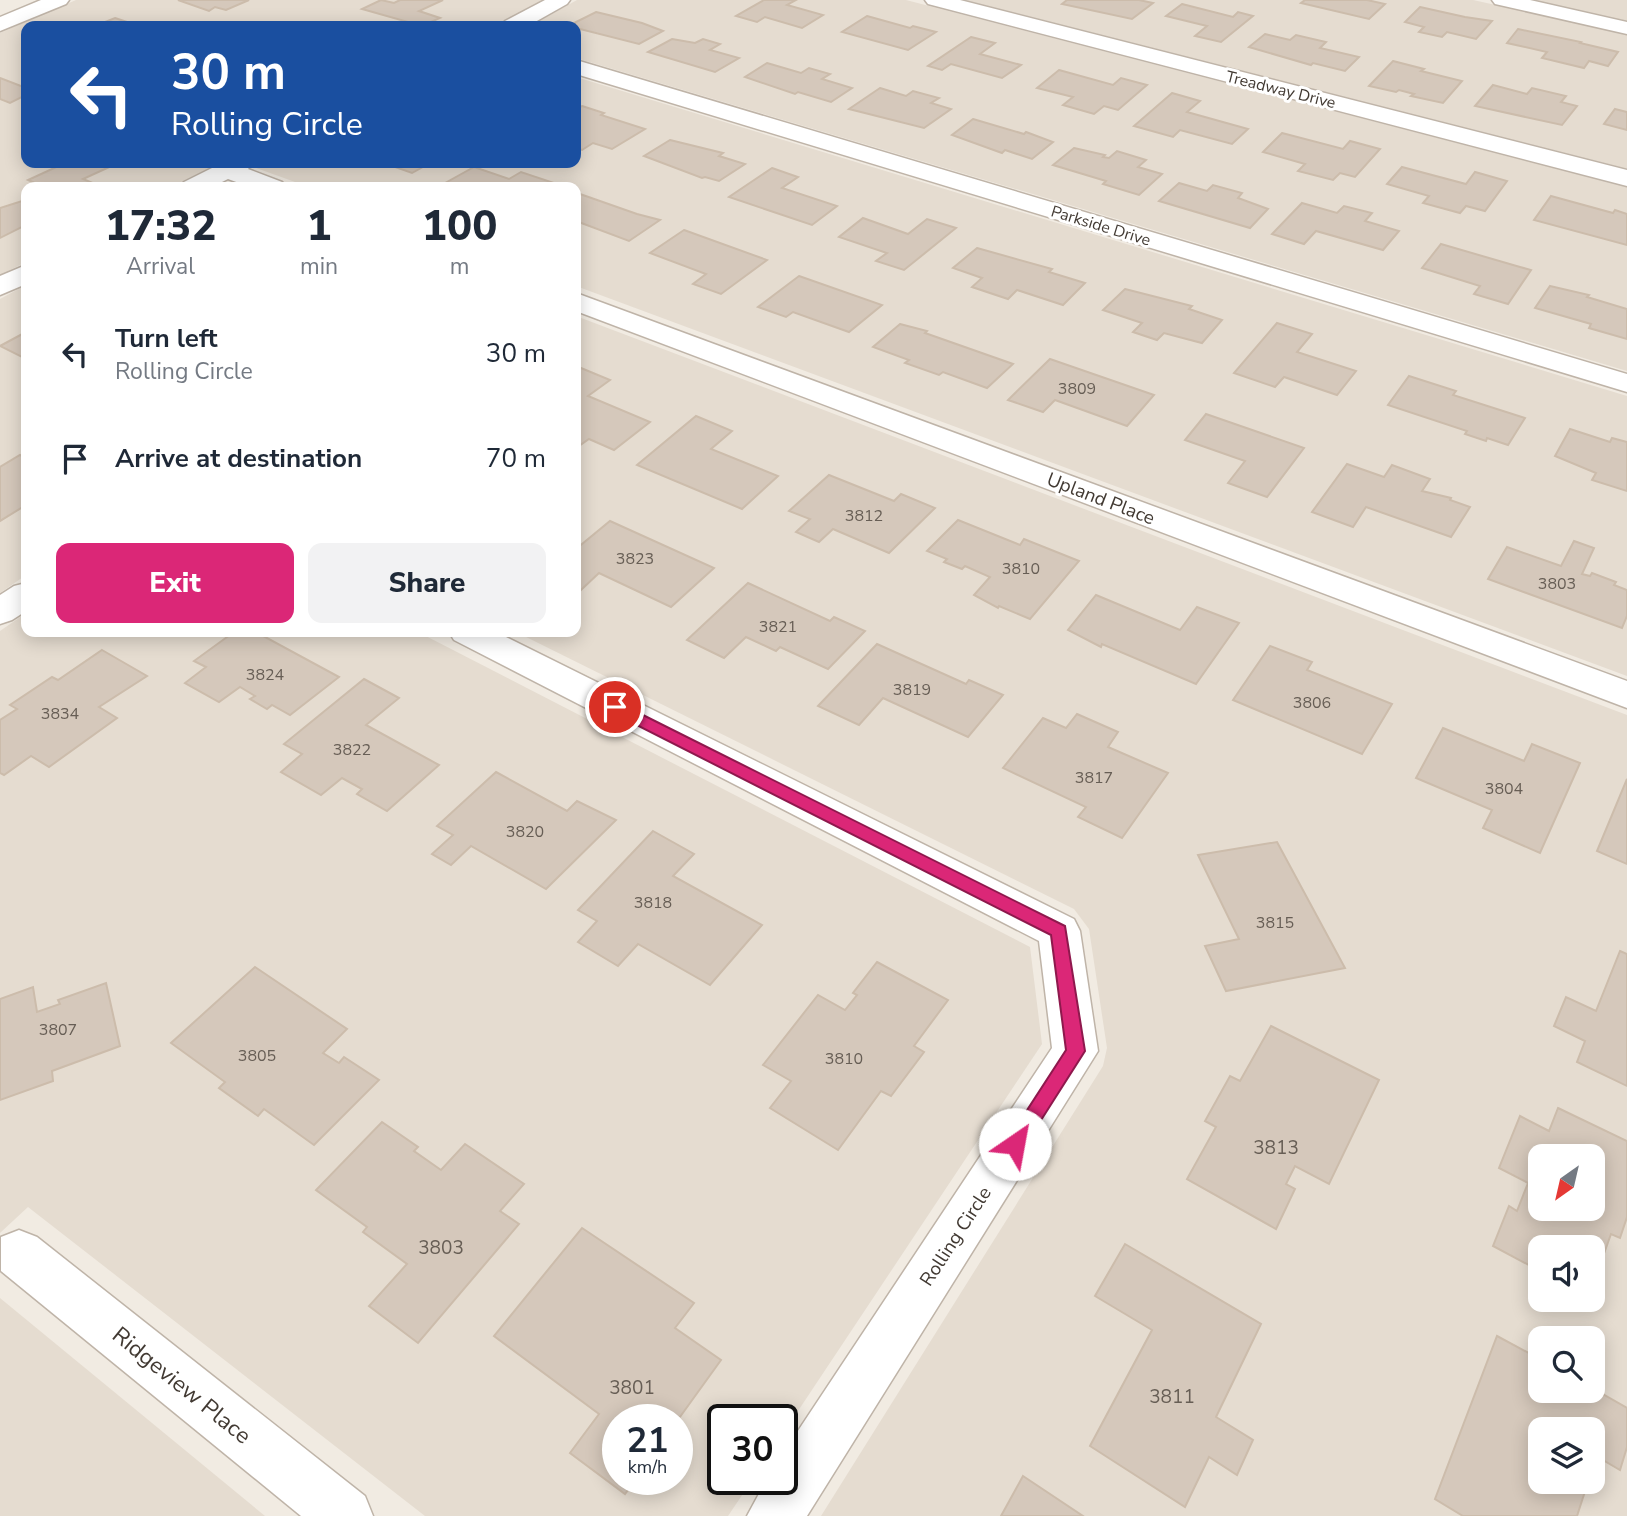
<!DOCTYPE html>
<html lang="en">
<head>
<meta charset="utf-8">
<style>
  :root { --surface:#fff; --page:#f2f2f3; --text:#1f2937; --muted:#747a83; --accent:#db2777 }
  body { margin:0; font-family:"Nunito Sans",sans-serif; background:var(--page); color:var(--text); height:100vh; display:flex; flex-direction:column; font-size:26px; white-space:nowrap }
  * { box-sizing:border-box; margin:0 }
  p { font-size:23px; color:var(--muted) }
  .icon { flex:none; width:38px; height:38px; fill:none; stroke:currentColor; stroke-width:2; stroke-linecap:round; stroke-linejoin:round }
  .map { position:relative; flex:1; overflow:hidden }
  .side { position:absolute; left:21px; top:182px; width:560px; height:455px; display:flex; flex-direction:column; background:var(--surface); border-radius:14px; box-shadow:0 4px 18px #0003 }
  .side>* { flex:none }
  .guide { position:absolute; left:21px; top:21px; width:560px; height:147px; border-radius:14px; box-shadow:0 4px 18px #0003; background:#1a4fa0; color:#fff; overflow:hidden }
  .needle { width:46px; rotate:214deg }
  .buttons { position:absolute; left:1528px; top:1144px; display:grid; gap:14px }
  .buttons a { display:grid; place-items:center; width:77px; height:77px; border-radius:14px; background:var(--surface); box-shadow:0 4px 18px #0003; font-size:35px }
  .speed { position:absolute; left:602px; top:1404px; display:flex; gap:14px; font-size:35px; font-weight:700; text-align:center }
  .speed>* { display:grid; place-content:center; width:91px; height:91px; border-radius:50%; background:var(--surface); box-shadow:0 4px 18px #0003; line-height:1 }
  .speed small { font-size:18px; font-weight:400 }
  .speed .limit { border:4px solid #111; border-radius:10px; background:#fff; color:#111 }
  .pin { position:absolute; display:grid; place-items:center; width:60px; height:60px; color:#fff; margin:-30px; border:4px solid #fff; border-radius:50%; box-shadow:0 2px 7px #0007 }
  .me { position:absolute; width:77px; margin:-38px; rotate:33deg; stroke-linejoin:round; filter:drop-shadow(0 0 5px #0008) }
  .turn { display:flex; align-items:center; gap:24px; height:147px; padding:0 35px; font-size:32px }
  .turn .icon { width:91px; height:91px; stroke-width:2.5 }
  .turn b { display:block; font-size:49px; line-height:60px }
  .eta { display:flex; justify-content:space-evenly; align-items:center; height:119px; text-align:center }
  .eta b { font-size:42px; font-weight:800; line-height:49px }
  .action { display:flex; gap:14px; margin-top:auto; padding:14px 35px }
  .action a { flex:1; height:80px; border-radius:14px; background:var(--accent); color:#fff; font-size:28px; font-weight:800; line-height:80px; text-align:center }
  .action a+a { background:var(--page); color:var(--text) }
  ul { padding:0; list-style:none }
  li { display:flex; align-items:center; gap:21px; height:105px; padding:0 35px }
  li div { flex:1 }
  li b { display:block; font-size:26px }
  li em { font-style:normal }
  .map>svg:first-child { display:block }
</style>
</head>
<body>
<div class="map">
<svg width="1627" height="1516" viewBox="0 0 1627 1516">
  <rect width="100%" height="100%" fill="#f1ebe2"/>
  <g fill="#e5dcd0" fill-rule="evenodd">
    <path d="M76 0H543L496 26H26V163H220L171 187H26V262L0 275V33Z"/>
    <path d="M577 0H906L1627 187V371L576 58V26H530Z"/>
    <path d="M964 0H1473L1627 34V169Z"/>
    <path d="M1531 0H1627V21Z"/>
    <path d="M576 77 1627 396V676L576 286V187H309L253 167 261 163H576Z"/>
    <path d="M26 285V575L0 593V299Z"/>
    <path d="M576 316 1627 715V1516H821L1103 1066 1107 1048 1089 929 1074 909 516 632H576ZM1540 1157H1592V1209H1540ZM1540 1248H1592V1300H1540ZM1540 1339H1592V1391H1540ZM1540 1430H1592V1482H1540Z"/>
    <path d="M26 613V632H418L1030 947 1042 1044 782 1435V1419H723V1479H753L728 1516H425L28 1207 0 1233V631ZM618 1419H677V1479H618Z"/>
    <path d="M0 1298 265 1516H0Z"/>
  </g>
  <g fill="#d5c8bb" stroke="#ccbcab" stroke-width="2" fill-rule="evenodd">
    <path d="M178 0H249L226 10 215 7 209 11Z"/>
    <path d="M381 0 394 3 400 0H443L419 11 440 18 422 26 362 9Z"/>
    <path d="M764 0H796L787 5 823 15 802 28 765 17 757 22 736 16Z"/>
    <path d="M1067 0H1139L1153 3 1132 19 1062 4Z"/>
    <path d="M1305 0H1367L1385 4 1369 19 1301 3Z"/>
    <path d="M1182 4 1233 17 1238 12 1253 16 1221 42 1195 36 1207 26 1166 16Z"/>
    <path d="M1420 7 1465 17 1492 21 1476 39 1447 32 1442 37 1419 32 1424 27 1405 22Z"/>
    <path d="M596 12 642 23 663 31 639 44 568 26Z"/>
    <path d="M867 16 910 28 913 26 936 32 908 50 842 32Z"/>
    <path d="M115 18 139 26H95Z"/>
    <path d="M1518 29 1581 42 1580 43 1618 52 1608 66 1589 61 1584 68 1542 58 1547 52 1507 43Z"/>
    <path d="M1265 34 1290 40 1296 35 1326 42 1320 48 1359 57 1345 71 1313 63 1311 65 1249 47Z"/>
    <path d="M971 37 995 43 980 54 1021 65 1002 78 951 64 942 70 928 66Z"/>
    <path d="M672 39 695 43 703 39 720 44 710 50 739 58 715 72 648 52Z"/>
    <path d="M1393 61 1424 69 1421 71 1462 81 1443 103 1411 96 1414 94 1399 90 1396 92 1369 86Z"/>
    <path d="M767 63 801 73 809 68 830 74 822 79 852 88 831 102 798 92 795 94 745 77Z"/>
    <path d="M1059 70 1113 85 1121 78 1147 85 1118 110 1104 106 1094 114 1063 105 1073 97 1037 88Z"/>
    <path d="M0 78 26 88V95L10 103 0 99Z"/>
    <path d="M1493 85 1527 94 1532 88 1566 96 1561 102 1577 106 1562 125 1475 106Z"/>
    <path d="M880 88 906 96 913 91 939 98 931 103 951 109 924 128 849 109Z"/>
    <path d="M1172 93 1200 101 1187 112 1248 129 1232 144 1180 130 1173 137 1134 126Z"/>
    <path d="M582 106 604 113 601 115 645 129 612 149 593 143 582 150 576 148V109Z"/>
    <path d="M1615 109 1627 112V130L1604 124Z"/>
    <path d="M973 119 1024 134 1026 132 1053 142 1032 159 1005 150 1002 153 952 135Z"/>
    <path d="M1282 133 1343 149 1350 141 1380 149 1355 177 1340 173 1333 180 1298 171 1305 164 1263 152Z"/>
    <path d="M670 140 723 153 719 156 745 164 719 181 705 177 702 178 644 156Z"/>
    <path d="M1074 148 1105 155 1103 157 1109 158 1117 151 1146 160 1138 167 1162 174 1139 195 1103 184 1106 181 1053 165Z"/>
    <path d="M65 163H118L83 179 102 187H44L28 180Z"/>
    <path d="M384 163H430L412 173Z"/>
    <path d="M474 167 509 179 521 172 554 183 548 187H438Z"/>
    <path d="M1402 167 1466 184 1475 172 1507 181 1485 211 1466 206 1460 213 1423 203 1429 196 1387 184Z"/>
    <path d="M772 168 798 177 782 188 837 206 812 225 729 197Z"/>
    <path d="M1179 183 1207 191 1213 185 1242 193 1238 198 1268 209 1250 228 1159 201Z"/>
    <path d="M580 194 637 214 660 220 629 241 576 221V196Z"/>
    <path d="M1551 196 1613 213 1615 210 1627 214V245L1534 220Z"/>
    <path d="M22 201 26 202V225L0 238V208Z"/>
    <path d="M1302 203 1337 213 1344 206 1372 213 1365 221 1399 231 1383 250 1316 231 1304 244 1272 234Z"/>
    <path d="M863 218 908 234 927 219 956 228 904 270 876 261 887 253 839 237Z"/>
    <path d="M684 230 767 260 721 294 693 284 706 274 650 253Z"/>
    <path d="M1441 244 1520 267 1531 270 1508 304 1474 294 1480 286 1422 268Z"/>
    <path d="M977 248 1052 269 1049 272 1085 283 1063 305 1017 290 1008 299 972 287 982 278 953 268Z"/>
    <path d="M799 276 882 305 849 332 793 312 786 317 758 307Z"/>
    <path d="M1550 286 1589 295 1587 297 1627 309V339L1589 328 1591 324 1535 308Z"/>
    <path d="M1125 289 1192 306 1189 309 1222 320 1202 343 1164 333 1157 340 1133 332 1142 323 1103 310Z"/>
    <path d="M1277 323 1312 334 1297 352 1356 371 1337 395 1284 377 1275 387 1234 373Z"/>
    <path d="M900 324 927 331 925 333 1013 364 987 388 943 372 939 375 905 363 909 360 873 347Z"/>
    <path d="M26 332V359L0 346Z"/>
    <path d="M1050 359 1154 395 1127 426 1055 400 1043 412 1008 400Z"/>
    <path d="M581 368 610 380 588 396 650 422 614 450 589 439 576 448V372Z"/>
    <path d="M1409 376 1456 391 1453 395 1525 418 1508 445 1487 438 1486 441 1465 434 1467 431 1388 405Z"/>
    <path d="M1206 414 1304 448 1267 497 1228 483 1245 461 1185 440Z"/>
    <path d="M696 416 732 431 711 449 778 476 742 509 637 465Z"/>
    <path d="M1570 429 1610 442 1612 438 1627 442V491L1592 480 1596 473 1555 456Z"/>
    <path d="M20 455 26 458V505L0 521V467Z"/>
    <path d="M1347 464 1384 477 1392 465 1430 479 1422 491 1451 498 1450 500 1470 507 1451 537 1366 507 1353 527 1312 512Z"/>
    <path d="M829 475 894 501 901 494 935 508 889 553 833 529 819 542 796 532 810 519 789 511Z"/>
    <path d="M958 520 1020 545 1024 539 1079 561 1030 619 999 606 998 608 974 595 990 577 965 566 962 569 944 562 947 559 927 551Z"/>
    <path d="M610 521 714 568 671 607 599 573 581 590 576 587V549Z"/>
    <path d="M1574 541 1594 548 1582 574 1590 576 1592 573 1616 582 1614 585 1627 590V616L1622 628 1488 579 1507 547 1561 566Z"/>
    <path d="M748 583 830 621 834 617 865 631 828 669 780 647 776 651 746 637 724 658 687 640Z"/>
    <path d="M1096 595 1180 630 1197 607 1239 623 1196 684 1102 644 1101 647 1068 630Z"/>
    <path d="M234 632H256L339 677 290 715 272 705 267 709 250 699 255 696 240 687 219 702 185 683 206 667 194 661Z"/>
    <path d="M877 644 966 684 969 680 1003 695 968 737 883 698 859 725 818 706Z"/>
    <path d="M1270 646 1312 662 1307 670 1392 704 1362 754 1233 700Z"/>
    <path d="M102 650 147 676 99 707 117 718 49 767 31 756 4 775 0 773V720L17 709 10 705 52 677 58 680Z"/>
    <path d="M364 679 399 698 366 725 439 765 387 811 357 794 362 789 342 778 321 795 281 772 302 754 284 744Z"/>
    <path d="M1077 714 1118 732 1108 747 1168 773 1122 838 1078 817 1086 807 1003 768 1043 718 1066 728Z"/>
    <path d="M1443 728 1524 761 1532 744 1580 763 1540 853 1483 828 1492 810 1416 778Z"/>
    <path d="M496 772 567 811 577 801 616 820 546 889 471 846 451 865 432 854 453 835 437 826Z"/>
    <path d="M1627 779V864L1597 851Z"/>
    <path d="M653 831 694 854 673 876 762 925 710 985 638 944 618 966 578 942 597 921 578 910Z"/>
    <path d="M1277 842 1345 968 1226 991 1205 946 1239 939 1198 855Z"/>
    <path d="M1620 951 1627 954V1086L1577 1062 1585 1041 1554 1026 1566 997 1596 1011Z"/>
    <path d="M877 962 948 1000 914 1046 924 1052 891 1096 881 1091 838 1150 770 1108 791 1081 763 1065 818 995 845 1010 857 995 853 993Z"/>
    <path d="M255 967 347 1029 323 1053 339 1063 344 1057 379 1080 314 1145 264 1109 258 1116 219 1088 225 1082 171 1043Z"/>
    <path d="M106 983 120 1046 52 1071 53 1081 0 1100V999L33 987 37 1012 60 1004 58 1000Z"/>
    <path d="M1271 1026 1379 1080 1329 1184 1295 1166 1286 1184 1295 1189 1276 1229 1187 1179 1216 1127 1205 1121 1230 1076 1240 1081Z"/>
    <path d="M1558 1108 1627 1141V1217L1620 1238 1611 1234 1592 1287V1248H1540V1271L1493 1246 1509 1206 1517 1211 1528 1183 1499 1168 1520 1116 1549 1131ZM1540 1157H1592V1209H1540Z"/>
    <path d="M382 1122 418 1147 414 1151 441 1170 465 1144 524 1184 500 1211 519 1224 418 1343 369 1306 407 1264 363 1232 367 1227 316 1190Z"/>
    <path d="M582 1228 694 1303 675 1328 721 1360 677 1421 618 1419V1479H636L625 1494 570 1453 599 1414 494 1336Z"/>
    <path d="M1125 1244 1261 1324 1216 1417 1253 1440 1237 1475 1209 1457 1185 1507 1090 1446 1152 1330 1095 1296Z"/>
    <path d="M1497 1336 1540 1359V1391H1592V1388L1627 1408V1447L1620 1470 1596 1456 1592 1466V1430H1540V1482H1588L1577 1516H1463L1435 1499Z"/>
    <path d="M1023 1476 1083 1516H1001Z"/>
  </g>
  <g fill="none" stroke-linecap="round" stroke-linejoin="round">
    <g stroke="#bfb4a8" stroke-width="3">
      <g id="minor">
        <path d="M41 0H69L66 4 0 31V17Z"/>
        <path d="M545 0H570L567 4 528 26H502L505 21Z"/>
        <path d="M925 0H960L1627 170V186L928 4Z"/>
        <path d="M1492 0H1530L1627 22V34L1495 4Z"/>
        <path d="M576 60 1627 374V392L576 74Z"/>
        <path d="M222 163H253L248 169 282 182 286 187H250L228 179 212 187H180L184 182Z"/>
        <path d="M26 265V284L0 295V276Z"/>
        <path d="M576 293 1627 681V708L576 311Z"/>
        <path d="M26 583V611L12 620 0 624V595L14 586Z"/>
        <path d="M449 632H496L1074 919 1080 931 1098 1051 807 1516H747L767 1479H782V1455L1052 1048 1039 941 454 640Z"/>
        <path d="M19 1230 37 1237 365 1496 373 1516H301L1 1271V1237Z"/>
      </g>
    </g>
    <use href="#minor" fill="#fff" fill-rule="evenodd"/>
  </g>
  <path fill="#db2777" stroke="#8e194d" stroke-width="2" d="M615 701 1065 926 1085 1051 1022 1150 1015 1153 1008 1150 1005 1144 1066 1050 1051 935 609 711 607 707Z"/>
  <g text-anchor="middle" stroke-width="6" stroke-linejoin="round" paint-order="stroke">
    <g font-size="16" fill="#423a33" stroke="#fff">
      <text transform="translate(1281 89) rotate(14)" y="6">Treadway Drive</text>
      <text transform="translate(1101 225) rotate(17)" y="6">Parkside Drive</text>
    </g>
    <g font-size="16" fill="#675e55">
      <text x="1077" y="394">3809</text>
      <text x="864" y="521">3812</text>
      <text x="635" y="564">3823</text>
      <text x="1021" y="574">3810</text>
      <text x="1557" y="589">3803</text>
      <text x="778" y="632">3821</text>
      <text x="265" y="680">3824</text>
      <text x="912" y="695">3819</text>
      <text x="1312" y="708">3806</text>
      <text x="60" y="719">3834</text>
      <text x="352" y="755">3822</text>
      <text x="1094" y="783">3817</text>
      <text x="1504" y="794">3804</text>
      <text x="525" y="837">3820</text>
      <text x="653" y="908">3818</text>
      <text x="1275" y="928">3815</text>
      <text x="58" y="1035">3807</text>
      <text x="257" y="1061">3805</text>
      <text x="844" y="1064">3810</text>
    </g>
    <g font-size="19" fill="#423a33" stroke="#fff">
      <text transform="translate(1101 498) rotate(21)" y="7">Upland Place</text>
      <text transform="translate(955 1236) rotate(-57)" y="7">Rolling Circle</text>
    </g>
    <g font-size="19" fill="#675e55">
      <text x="1276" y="1154">3813</text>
      <text x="441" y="1254">3803</text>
      <text x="632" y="1394">3801</text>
      <text x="1172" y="1403">3811</text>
    </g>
    <g font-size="23" fill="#423a33" stroke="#fff">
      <text transform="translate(182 1385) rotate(39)" y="8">Ridgeview Place</text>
    </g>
  </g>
</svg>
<div class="buttons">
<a><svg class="needle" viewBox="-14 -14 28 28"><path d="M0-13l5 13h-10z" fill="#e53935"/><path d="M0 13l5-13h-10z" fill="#747a83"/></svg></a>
<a><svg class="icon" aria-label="sound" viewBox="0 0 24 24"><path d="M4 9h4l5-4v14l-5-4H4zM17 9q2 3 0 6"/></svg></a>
<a><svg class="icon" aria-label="search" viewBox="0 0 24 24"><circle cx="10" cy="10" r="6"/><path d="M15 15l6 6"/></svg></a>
<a><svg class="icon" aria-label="layers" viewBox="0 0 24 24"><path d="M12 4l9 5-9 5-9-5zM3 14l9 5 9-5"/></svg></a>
</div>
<div class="speed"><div>21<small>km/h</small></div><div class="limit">30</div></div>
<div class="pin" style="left:615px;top:707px;background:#d93025"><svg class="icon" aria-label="arrive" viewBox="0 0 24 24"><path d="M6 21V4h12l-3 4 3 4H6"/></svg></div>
<svg class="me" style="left:1015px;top:1144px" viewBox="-20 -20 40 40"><circle r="19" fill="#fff"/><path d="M0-13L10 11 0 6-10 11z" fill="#db2777"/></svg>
<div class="guide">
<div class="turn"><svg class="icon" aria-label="left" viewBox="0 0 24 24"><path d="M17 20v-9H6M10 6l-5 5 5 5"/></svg><div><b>30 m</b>Rolling Circle</div></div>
</div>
<section class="side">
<div class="eta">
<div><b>17:32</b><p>Arrival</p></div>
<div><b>1</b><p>min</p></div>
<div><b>100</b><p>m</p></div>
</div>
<ul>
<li><svg class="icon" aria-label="left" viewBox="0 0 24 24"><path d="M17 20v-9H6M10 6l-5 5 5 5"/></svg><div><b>Turn left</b><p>Rolling Circle</p></div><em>30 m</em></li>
<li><svg class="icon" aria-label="arrive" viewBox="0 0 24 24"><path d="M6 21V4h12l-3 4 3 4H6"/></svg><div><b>Arrive at destination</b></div><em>70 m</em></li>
</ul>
<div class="action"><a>Exit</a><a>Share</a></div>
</section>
</div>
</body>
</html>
